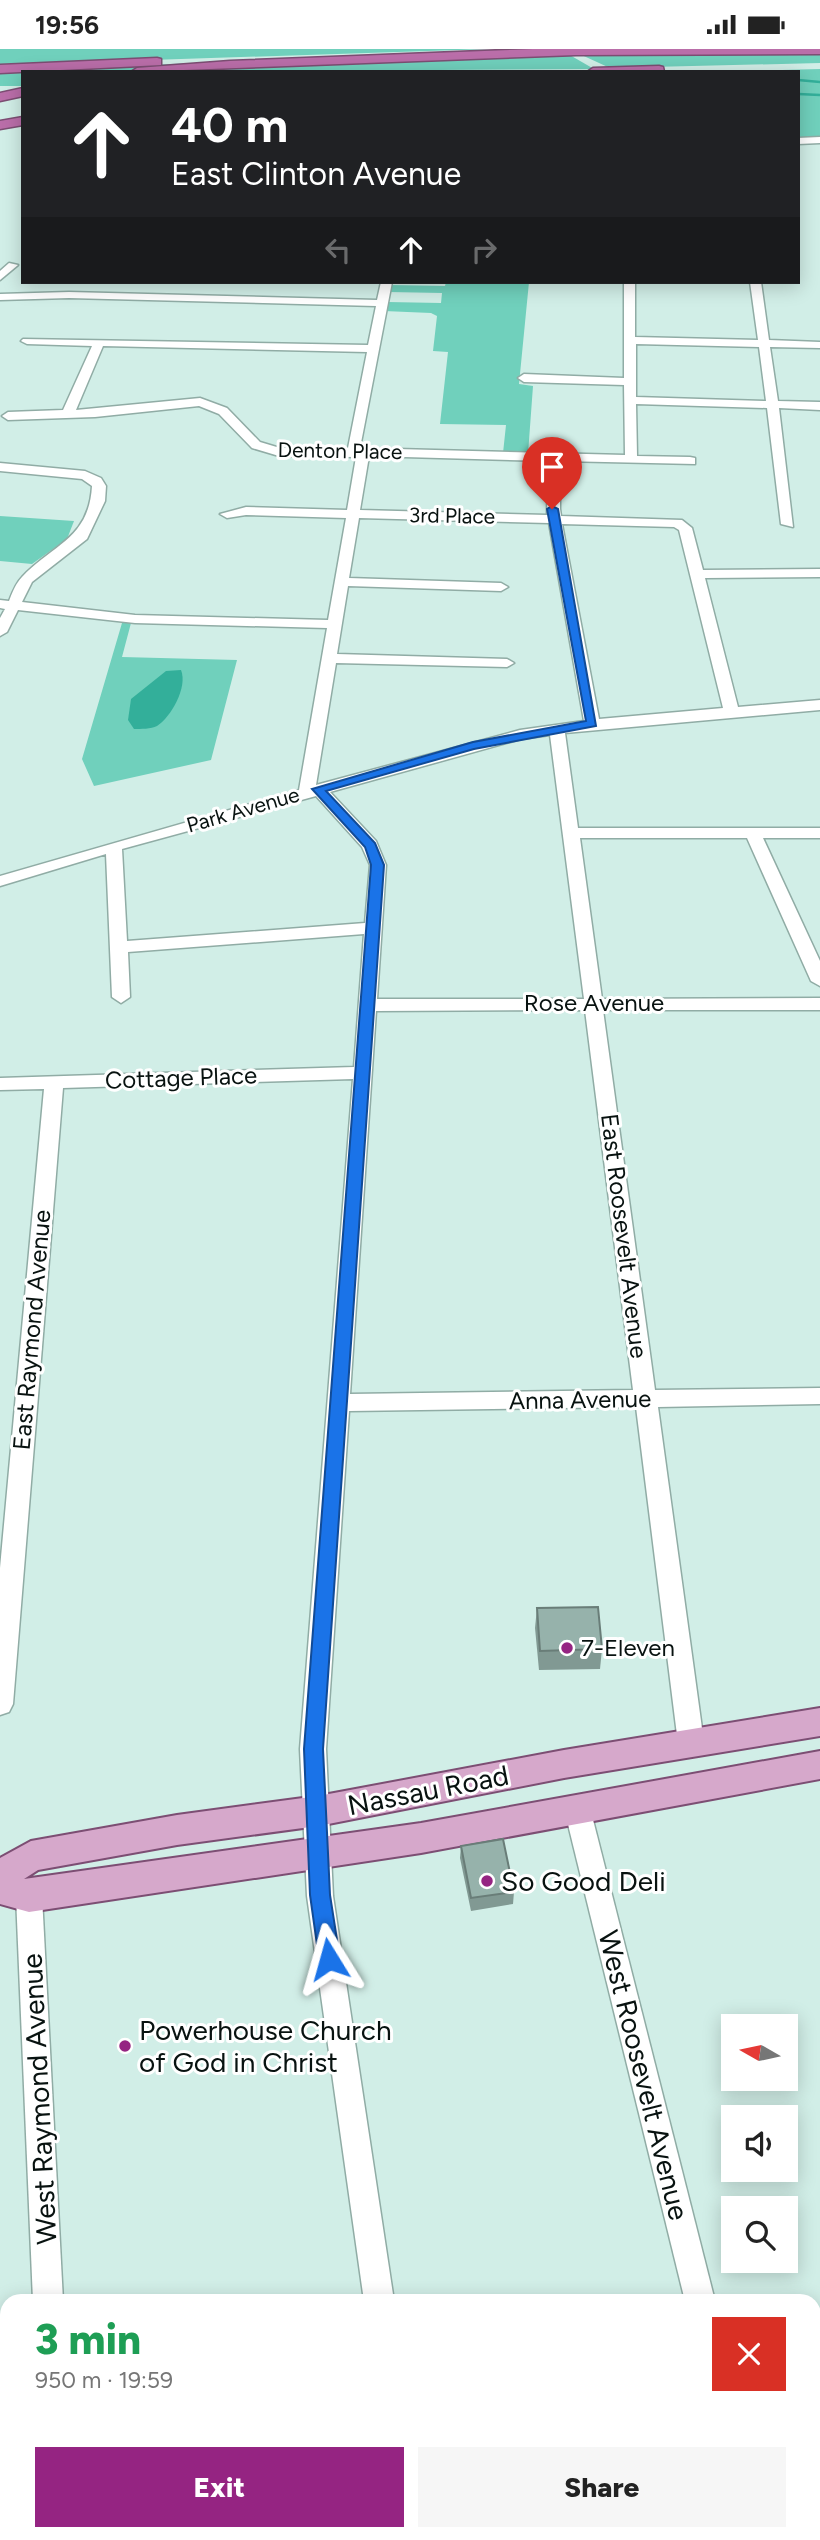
<!DOCTYPE html>
<html lang="en">
<head>
<meta charset="utf-8">
<style>
  :root { --surface:#fff; --page:#f6f6f6; --text:#222; --muted:#767676; --accent:#952482 }
  body { margin:0; font-family:Figtree,sans-serif; background:var(--page); color:var(--text); height:100vh; display:flex; flex-direction:column; font-size:26px; white-space:nowrap }
  * { box-sizing:border-box; margin:0 }
  p { font-size:23px; color:var(--muted) }
  .icon { flex:none; width:38px; height:38px; fill:none; stroke:currentColor; stroke-width:2; stroke-linecap:round; stroke-linejoin:round }
  .map { position:relative; flex:1; overflow:hidden }
  .panel { position:absolute; left:0px; top:2245px; width:821px; height:247px; display:flex; flex-direction:column; background:var(--surface); border-radius:21px 21px 0 0; box-shadow:0 4px 18px #0003 }
  .panel>* { flex:none }
  .top-card { position:absolute; left:21px; top:21px; width:779px; height:214px; border-radius:0px; box-shadow:0 4px 18px #0003; background:#202124; color:#fff; overflow:hidden }
  .needle { width:46px; rotate:279deg }
  .tools { position:absolute; left:721px; top:1965px; display:grid; gap:14px }
  .tools a { display:grid; place-items:center; width:77px; height:77px; border-radius:0px; background:var(--surface); box-shadow:0 4px 18px #0003; font-size:35px }
  .pin { position:absolute; display:grid; place-items:center; width:60px; height:60px; color:#fff; margin:-72px -30px; border-radius:50% 50% 50% 0; rotate:-45deg; box-shadow:0 0 7px #0007 }
  .pin .icon { rotate:45deg }
  .me { position:absolute; width:77px; margin:-38px; rotate:352deg; stroke-linejoin:round; filter:drop-shadow(0 0 5px #0008) }
  .turn { display:flex; align-items:center; gap:24px; height:147px; padding:0 35px; font-size:32px }
  .turn .icon { width:91px; height:91px; stroke-width:2.5 }
  .turn b { display:block; font-size:49px; line-height:60px }
  .lanes { display:flex; align-items:center; height:66px; padding:0 35px; background:#0003; justify-content:center; gap:35px; direction:ltr }
  .lanes .off { opacity:.35 }
  .round { display:grid; place-items:center; flex:none; width:74px; height:74px; border-radius:0px; background:var(--page) }
  .head { display:flex; align-items:center; justify-content:space-between; height:119px; padding:0 35px }
  h1 { font-size:42px; font-weight:800; line-height:52px; color:#1e9e55 }
  .cta { display:flex; gap:14px; margin-top:auto; padding:14px 35px }
  .cta a { flex:1; height:80px; border-radius:0px; background:var(--accent); color:#fff; font-size:28px; font-weight:800; line-height:80px; text-align:center }
  .cta a+a { background:var(--page); color:var(--text) }
  .status { display:flex; justify-content:space-between; align-items:center; height:49px; padding:0 35px; background:var(--surface); direction:ltr }
  .status svg { height:19px; fill:currentColor }
  .map>svg:first-child { display:block }
</style>
</head>
<body>
<div class="status"><b>19:56</b><svg viewBox="0 0 49 12"><path d="M0 12V9h3v3zM5 12V6h3v6zM10 12V3h3v9zM15 12V0h3v12zM26 1h20v11H26zM47 4h2v5h-2z"/></svg></div>
<div class="map">
<svg width="820" height="2491" viewBox="0 0 820 2491">
  <rect width="100%" height="100%" fill="#d1eee7"/>
  <g fill="#70d0bc">
    <path d="M0 0H488L0 16Z"/>
    <path d="M820 2V14L610 19 575 3Z"/>
    <path d="M568 5 594 20 148 23 190 19Z"/>
    <path d="M245 12 120 23H23V37H0V22Z"/>
    <path d="M820 20V89L798 91V23H698Z"/>
    <path d="M446 233H529L519 335 533 337 528 405 503 404 506 376 440 375 448 303 433 302 437 267 431 264 384 262 387 253 441 254 442 244 389 243 390 236 445 237Z"/>
    <path d="M0 467 74 472 67 490 32 515 0 512Z"/>
    <path d="M122 574H131L122 608 237 611 211 711 94 737 82 710Z"/>
  </g>
  <path fill="#33af9a" d="M181 621C188 638 171 668 157 677 151 680 141 680 134 680L128 671 131 650 166 622Z"/>
  <g fill="none" stroke-linecap="round" stroke-linejoin="round">
    <g stroke="#33af9a" stroke-width="2.5">
      <path d="M798 31 820 33"/>
      <path d="M798 45 820 46"/>
    </g>
    <g stroke="#90aca5" stroke-width="3">
      <g id="minor">
        <path d="M820 88V94L798 95V89Z"/>
        <path d="M9 214 18 216 0 231V222Z"/>
        <path d="M381 233H392L360 399 625 406 624 336 524 333 518 329 524 325 624 329V233H635V288L758 291 750 233H761L769 291 820 293V299L770 298 778 352 820 353V361L779 359 793 478 781 475 767 359 636 355 637 407 690 408 695 409V415L560 412V460L561 467 682 471 692 479 703 521 820 520V528L705 529 738 658 820 651V661L565 684 578 779H820V789H763L820 912V937L811 932 747 789H580L602 950 820 949V961H603L655 1341 820 1339V1355L658 1358 704 1694 700 1702 691 1705 682 1702 678 1694 636 1358 349 1362 326 1700 333 1847 394 2252H364L307 1847 300 1700 353 1030 63 1039 13 1655 9 1663 0 1666V1519L44 1040 0 1041V1029L354 1018 364 885 128 903 130 948 121 954 112 948 106 805 0 837V827L299 741 327 579 135 574 18 561 7 583 0 587V569L5 560 0 559V551L9 552C12 544 16 534 22 528 53 495 89 490 92 437L82 430 0 422V414L85 422 101 429 106 437 105 452 87 490 32 533 22 553 135 566 328 571 346 469 246 466 227 469 220 465 246 458 347 461 356 408 279 407 252 399 219 365 199 357 95 368 8 371 2 367 8 363 63 361 92 297 27 295 21 292 23 290 368 296 376 257 69 249 0 251V245L69 243 377 251ZM636 295 759 298 766 352 636 348ZM103 297 367 303 348 399H280L260 393 227 359 200 349 76 361ZM369 407 548 412 547 466 360 461ZM359 469 549 474 584 672 520 681 316 736 336 614 507 618 514 614 507 610 337 605 348 537 501 542 508 538 501 534 349 529ZM562 475 674 478 679 481 723 659 599 670ZM550 686 584 950H377L386 816 376 792 330 743 521 690ZM316 747 362 798 370 816 365 874 127 892 122 800ZM585 961 633 1341 350 1345 376 962Z"/>
        <path d="M577 1747 586 1751 590 1759 715 2252H685L564 1759 568 1751Z"/>
        <path d="M29 1835 39 1838 42 1847 63 2252H33L16 1847 19 1838Z"/>
        <path d="M42 2485H76L77 2491H43Z"/>
        <rect x="396" y="2485" width="34" height="6"/>
        <path d="M742 2485H776L777 2491H743Z"/>
      </g>
    </g>
    <g stroke="#7c4e73" stroke-width="4">
      <path id="major" d="M820 1659V1687L564 1729 318 1777 177 1796 38 1821 24 1830 421 1774 820 1702V1730L421 1804 29 1863 0 1855V1809L31 1792 177 1766 318 1747 564 1701Z"/>
    </g>
    <g stroke="#7c4e73" stroke-width="3">
      <g id="highway">
        <path d="M533 0H820V5L576 6 131 23 137 19 230 12Z"/>
        <path d="M157 9 161 10V16L0 24V16Z"/>
        <path d="M659 17 663 18 664 23H587L593 19Z"/>
        <path d="M23 39V47L0 52V44Z"/>
        <path d="M23 68V76L0 80V72Z"/>
      </g>
    </g>
    <use href="#minor" fill="#fff" fill-rule="evenodd"/>
    <use href="#major" fill="#d6a8cb" fill-rule="evenodd"/>
    <use href="#highway" fill="#ba6ea9" fill-rule="evenodd"/>
  </g>
  <g fill="#819993">
    <path d="M537 1559 602 1600 600 1620 539 1621 535 1579Z"/>
    <path d="M461 1797 514 1843 513 1855 471 1862 460 1809Z"/>
  </g>
  <g fill="#96b2ab" stroke="#697d78" stroke-width="2">
    <path d="M598 1558 602 1600 540 1602 537 1559Z"/>
    <path d="M503 1790 514 1843 471 1849 461 1797Z"/>
  </g>
  <path fill="#1a73e8" stroke="#114b97" stroke-width="2" d="M552 457 558 460 596 677 474 700 326 742 375 794 384 816 323 1700 330 1846 340 1910 337 1917 329 1919 322 1917 319 1910 310 1846 304 1700 371 816 365 798 312 740 473 693 586 672 547 460Z"/>
  <g fill="#952482" stroke="#fff" stroke-width="2.5">
    <circle cx="567" cy="1599" r="7"/>
    <circle cx="487" cy="1832" r="7"/>
    <circle cx="125" cy="1997" r="7"/>
  </g>
  <g text-anchor="middle" stroke-width="6" stroke-linejoin="round" paint-order="stroke">
    <g font-size="21" fill="#081210" stroke="#fff">
      <text transform="translate(340 402) rotate(1)" y="7">Denton Place</text>
      <text transform="translate(452 467) rotate(1)" y="7">3rd Place</text>
      <text transform="translate(243 761) rotate(-16)" y="7">Park Avenue</text>
    </g>
    <g font-size="24" fill="#081210" stroke="#fff">
      <text x="594" y="962">Rose Avenue</text>
      <text transform="translate(181 1029) rotate(-2)" y="8">Cottage Place</text>
      <text transform="translate(624 1187) rotate(83)" y="8">East Roosevelt Avenue</text>
      <text transform="translate(32 1281) rotate(-85)" y="8">East Raymond Avenue</text>
      <text transform="translate(580 1351) rotate(-1)" y="8">Anna Avenue</text>
    </g>
    <g font-size="24" fill="#081210" stroke="#fff" text-anchor="start">
      <text x="581" y="1607">7-Eleven</text>
    </g>
    <g font-size="28" fill="#081210" stroke="#fff">
      <text transform="translate(428 1741) rotate(-11)" y="10">Nassau Road</text>
      <text transform="translate(644 2026) rotate(76)" y="10">West Roosevelt Avenue</text>
      <text transform="translate(39 2050) rotate(-93)" y="10">West Raymond Avenue</text>
    </g>
    <g font-size="28" fill="#081210" stroke="#fff" text-anchor="start">
      <text x="501" y="1842">So Good Deli</text>
      <text x="139" y="1991">Powerhouse Church<tspan x="139" dy="32">of God in Christ</tspan></text>
    </g>
  </g>
</svg>
<div class="tools">
<a><svg class="needle" viewBox="-14 -14 28 28"><path d="M0-13l5 13h-10z" fill="#e53935"/><path d="M0 13l5-13h-10z" fill="#767676"/></svg></a>
<a><svg class="icon" aria-label="sound" viewBox="0 0 24 24"><path d="M4 9h4l5-4v14l-5-4H4zM17 9q2 3 0 6"/></svg></a>
<a><svg class="icon" aria-label="search" viewBox="0 0 24 24"><circle cx="10" cy="10" r="6"/><path d="M15 15l6 6"/></svg></a>
</div>
<div class="pin" style="left:552px;top:460px;background:#d93025"><svg class="icon" aria-label="arrive" viewBox="0 0 24 24"><path d="M6 21V4h12l-3 4 3 4H6"/></svg></div>
<svg class="me" style="left:329px;top:1910px" viewBox="-20 -20 40 40"><path d="M0-17L14 15 0 8-14 15z" fill="#1a73e8" stroke="#fff" stroke-width="4"/></svg>
<div class="top-card">
<div class="turn"><svg class="icon" aria-label="ahead" viewBox="0 0 24 24"><path d="M12 20V5M6 11l6-6 6 6"/></svg><div><b>40 m</b>East Clinton Avenue</div></div>
<div class="lanes"><svg class="icon off" aria-label="left" viewBox="0 0 24 24"><path d="M17 20v-9H6M10 6l-5 5 5 5"/></svg><svg class="icon" aria-label="ahead" viewBox="0 0 24 24"><path d="M12 20V5M6 11l6-6 6 6"/></svg><svg class="icon off" aria-label="right" viewBox="0 0 24 24"><path d="M7 20v-9h11M14 6l5 5-5 5"/></svg></div>
</div>
<section class="panel">
<div class="head"><div><h1>3 min</h1><p>950 m · 19:59</p></div><a class="round" style="background:#d93025;color:#fff"><svg class="icon" aria-label="close" viewBox="0 0 24 24"><path d="M6 6l12 12M18 6L6 18"/></svg></a></div>
<div class="cta"><a>Exit</a><a>Share</a></div>
</section>
</div>
</body>
</html>
